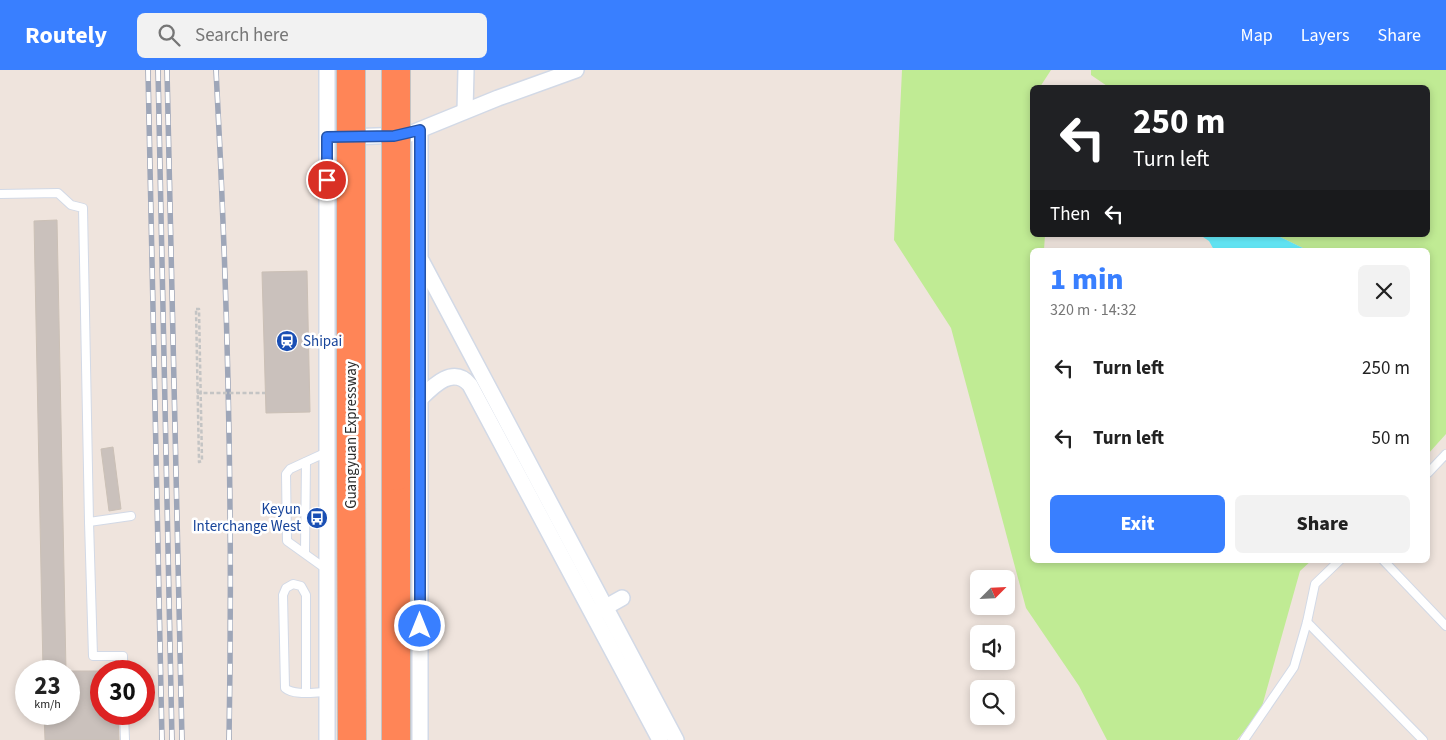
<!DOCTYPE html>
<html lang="en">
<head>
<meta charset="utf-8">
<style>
  :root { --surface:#fff; --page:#f2f2f2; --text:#222; --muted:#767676; --accent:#397fff }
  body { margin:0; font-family:"Source Sans 3",sans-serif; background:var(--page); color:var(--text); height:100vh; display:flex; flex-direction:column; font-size:19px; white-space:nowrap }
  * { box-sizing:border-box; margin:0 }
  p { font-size:16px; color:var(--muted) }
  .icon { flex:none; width:28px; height:28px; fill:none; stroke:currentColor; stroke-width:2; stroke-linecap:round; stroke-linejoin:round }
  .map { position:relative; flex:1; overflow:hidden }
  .sheet { position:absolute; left:1030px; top:178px; width:400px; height:315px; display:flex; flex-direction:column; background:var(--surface); border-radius:8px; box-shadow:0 2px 8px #0003 }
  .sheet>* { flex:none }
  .top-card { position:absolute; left:1030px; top:15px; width:400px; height:152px; border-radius:8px; box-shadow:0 2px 8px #0003; background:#202124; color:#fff; overflow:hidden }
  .needle { width:32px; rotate:66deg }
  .fabs { position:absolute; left:970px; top:500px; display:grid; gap:10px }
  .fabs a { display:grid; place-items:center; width:45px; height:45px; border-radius:8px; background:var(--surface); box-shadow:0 2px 8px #0003; font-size:25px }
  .speed { position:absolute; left:15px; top:590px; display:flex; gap:10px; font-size:25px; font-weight:700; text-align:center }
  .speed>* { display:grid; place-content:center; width:65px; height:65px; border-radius:50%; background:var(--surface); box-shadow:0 2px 8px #0003; line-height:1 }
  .speed small { font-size:12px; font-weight:400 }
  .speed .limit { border:8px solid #d22; background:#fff; color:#111 }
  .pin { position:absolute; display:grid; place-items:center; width:42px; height:42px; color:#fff; margin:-21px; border:2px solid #fff; border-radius:50%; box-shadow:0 1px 5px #0007 }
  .me { position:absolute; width:55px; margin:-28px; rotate:0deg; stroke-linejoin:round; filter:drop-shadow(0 0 4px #0008) }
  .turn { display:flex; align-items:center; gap:18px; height:105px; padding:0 20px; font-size:22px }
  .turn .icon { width:65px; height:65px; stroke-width:2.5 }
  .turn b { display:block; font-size:35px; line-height:42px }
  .then { display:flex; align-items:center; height:48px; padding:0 20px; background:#0003; gap:10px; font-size:19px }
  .round { display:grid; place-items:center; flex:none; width:52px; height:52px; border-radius:8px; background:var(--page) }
  .overview { display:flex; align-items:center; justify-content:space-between; height:85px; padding:0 20px }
  h1 { font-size:30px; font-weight:800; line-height:38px; color:var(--accent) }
  .primary-button { display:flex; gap:10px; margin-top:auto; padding:10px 20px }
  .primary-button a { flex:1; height:58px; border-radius:8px; background:var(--accent); color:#fff; font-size:20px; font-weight:800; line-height:58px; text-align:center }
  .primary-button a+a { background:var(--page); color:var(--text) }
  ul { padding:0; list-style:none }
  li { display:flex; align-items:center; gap:15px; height:70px; padding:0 20px }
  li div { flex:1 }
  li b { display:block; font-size:19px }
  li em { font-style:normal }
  header { display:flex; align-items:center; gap:30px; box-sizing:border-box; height:70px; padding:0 25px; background:var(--accent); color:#fff }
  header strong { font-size:24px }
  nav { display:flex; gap:28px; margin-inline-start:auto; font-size:18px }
  .search { width:350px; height:45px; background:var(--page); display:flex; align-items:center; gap:12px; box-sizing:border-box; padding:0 18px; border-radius:8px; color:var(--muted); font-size:19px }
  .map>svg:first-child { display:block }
</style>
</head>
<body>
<header>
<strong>Routely</strong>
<div class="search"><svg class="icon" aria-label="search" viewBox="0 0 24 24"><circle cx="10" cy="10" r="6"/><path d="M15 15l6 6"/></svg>Search here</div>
<nav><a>Map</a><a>Layers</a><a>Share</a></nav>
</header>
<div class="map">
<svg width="1446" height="670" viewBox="0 0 1446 670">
  <rect width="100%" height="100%" fill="#efe4dd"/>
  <g fill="#c0eb94">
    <path d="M902 0H1051L1040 17 1032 18V165H1045L1044 180H1032V490H1312L1300 501 1261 640 1237 670H1107L1079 616 1026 538 951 258 894 170Z"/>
    <path d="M1091 0H1446V364L1428 384V180H1307L1276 165H1428V18H1110L1091 5Z"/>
  </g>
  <path fill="#65ecfb" d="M1200 165H1276L1307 180H1214L1209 171Z"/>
  <g fill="#cac1bc" stroke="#cbc0b6">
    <path d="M57 150 66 601H43L34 151Z"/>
    <path d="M307 201 310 342 266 343 262 202Z"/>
    <path d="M113 377 121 439 109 441 101 379Z"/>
    <path d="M69 601H101V644H118L119 670H45L44 644H69Z"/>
  </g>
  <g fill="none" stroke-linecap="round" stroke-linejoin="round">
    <g stroke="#d2d9e6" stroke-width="10">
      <g id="lane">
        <path d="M0 124 58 123 71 135 83 138 89 452 131 446"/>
        <path d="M1428 403 1446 384"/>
        <path d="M89 452 93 586H123V601"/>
        <path d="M305 483 306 392"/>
        <path d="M1383 490 1446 556"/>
        <path d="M326 499 287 471 286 404 290 399 327 382"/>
        <path d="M1307 552 1423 670"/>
        <path d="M306 622V525L301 516 293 514 286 518 283 525 285 618C294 626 315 622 327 622"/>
        <path d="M124 644 125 670"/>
        <path d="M1244 670 1294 597 1307 552 1315 514 1340 490"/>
      </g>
    </g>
    <g stroke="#d2d9e6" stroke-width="18">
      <g id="street">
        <path d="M465 41 466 0"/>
        <path d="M420 60V670"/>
        <path d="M345 67 407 65 498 28 576 0"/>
        <path d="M422 192 676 670"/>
        <path d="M420 329C433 316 453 295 470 315L660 670"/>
        <path d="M597 542 622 528"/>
        <path d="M327 670V0"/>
      </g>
    </g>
    <g stroke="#c4c4c4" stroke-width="30">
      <g id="highway">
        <path d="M396 406V670"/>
        <path d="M351 408 352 670"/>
      </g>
    </g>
    <path stroke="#c4c4c4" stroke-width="2.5" stroke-dasharray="4 2.5" stroke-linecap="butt" d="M196 239H199L202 391 199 392Z"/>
    <use href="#lane" stroke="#fff" stroke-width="8"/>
    <use href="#street" stroke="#fff" stroke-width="15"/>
    <use href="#highway" stroke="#ff8557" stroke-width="28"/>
    <g stroke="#9ea6b8" stroke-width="5.5">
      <g id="rail">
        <path d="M148 0 162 670"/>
        <path d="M158 0 172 670"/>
        <path d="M167 0 182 670"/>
        <path d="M216 0C228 223 233 447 229 670"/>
      </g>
    </g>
    <use href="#rail" stroke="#fff" stroke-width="4" stroke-dasharray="11" stroke-linecap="butt"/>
    <g stroke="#c4c4c4" stroke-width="30" stroke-linecap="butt">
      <g id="highway-bridge">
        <path d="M396 406V0"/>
        <path d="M351 408V0"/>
      </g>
    </g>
    <path stroke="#c4c4c4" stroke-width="2.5" stroke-dasharray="4 2.5" stroke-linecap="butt" d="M197 323H265"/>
    <use href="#highway-bridge" stroke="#ff8557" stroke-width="28"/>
  </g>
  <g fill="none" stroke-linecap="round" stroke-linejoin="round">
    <g stroke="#2553a6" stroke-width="12">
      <path id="route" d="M327 110V67L394 66 420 60V556"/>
    </g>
    <use href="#route" stroke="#397fff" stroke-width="9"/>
  </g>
  <defs>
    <g id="station-disc" transform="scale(1.125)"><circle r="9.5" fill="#1a4fb4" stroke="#fff"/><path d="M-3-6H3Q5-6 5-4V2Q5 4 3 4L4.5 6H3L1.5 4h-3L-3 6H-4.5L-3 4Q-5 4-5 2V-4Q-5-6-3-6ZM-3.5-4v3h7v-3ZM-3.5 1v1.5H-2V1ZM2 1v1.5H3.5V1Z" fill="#fff"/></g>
    <g id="bus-disc" transform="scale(1.125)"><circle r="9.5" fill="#1a4fb4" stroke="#fff"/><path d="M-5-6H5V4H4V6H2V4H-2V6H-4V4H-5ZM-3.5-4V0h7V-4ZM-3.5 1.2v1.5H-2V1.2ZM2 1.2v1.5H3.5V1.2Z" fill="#fff"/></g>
  </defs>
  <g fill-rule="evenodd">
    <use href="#station-disc" x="287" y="271"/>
    <use href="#bus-disc" x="317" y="448"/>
  </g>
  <g text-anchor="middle" stroke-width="5" stroke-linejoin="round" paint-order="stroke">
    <g font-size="15" fill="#164399" stroke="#fff" text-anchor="start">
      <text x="303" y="276">Shipai</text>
      <text x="301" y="444" text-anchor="end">Keyun<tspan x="301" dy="17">Interchange West</tspan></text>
    </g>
    <g font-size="15" fill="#2c2c2c" stroke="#fff">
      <text transform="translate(351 365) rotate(-90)" y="5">Guangyuan Expressway</text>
    </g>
  </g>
</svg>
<div class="fabs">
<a><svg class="needle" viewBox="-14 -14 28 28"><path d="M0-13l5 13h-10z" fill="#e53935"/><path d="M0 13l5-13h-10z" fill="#767676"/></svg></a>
<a><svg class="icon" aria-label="sound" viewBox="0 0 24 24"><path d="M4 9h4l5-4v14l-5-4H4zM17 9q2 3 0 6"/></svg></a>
<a><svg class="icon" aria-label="search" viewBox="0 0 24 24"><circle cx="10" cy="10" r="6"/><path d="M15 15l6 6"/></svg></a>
</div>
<div class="speed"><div>23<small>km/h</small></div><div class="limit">30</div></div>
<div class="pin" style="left:327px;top:110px;background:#d93025"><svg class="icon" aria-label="arrive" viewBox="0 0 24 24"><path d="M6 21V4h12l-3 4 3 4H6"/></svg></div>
<svg class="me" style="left:420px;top:556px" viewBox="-20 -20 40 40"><circle r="17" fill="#397fff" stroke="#fff" stroke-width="3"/><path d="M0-11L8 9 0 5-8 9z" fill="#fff"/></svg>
<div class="top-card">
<div class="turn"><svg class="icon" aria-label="left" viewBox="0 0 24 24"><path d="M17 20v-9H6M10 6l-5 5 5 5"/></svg><div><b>250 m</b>Turn left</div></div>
<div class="then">Then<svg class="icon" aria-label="left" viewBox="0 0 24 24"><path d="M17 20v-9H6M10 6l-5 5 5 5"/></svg></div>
</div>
<section class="sheet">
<div class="overview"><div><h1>1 min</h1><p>320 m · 14:32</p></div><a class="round"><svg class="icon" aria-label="close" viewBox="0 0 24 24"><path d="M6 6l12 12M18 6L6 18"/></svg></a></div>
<ul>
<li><svg class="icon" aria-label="left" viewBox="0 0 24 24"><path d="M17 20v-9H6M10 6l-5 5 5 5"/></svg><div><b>Turn left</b></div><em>250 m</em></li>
<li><svg class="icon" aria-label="left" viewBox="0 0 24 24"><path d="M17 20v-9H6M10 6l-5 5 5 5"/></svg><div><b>Turn left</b></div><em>50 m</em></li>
</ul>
<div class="primary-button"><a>Exit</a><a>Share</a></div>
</section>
</div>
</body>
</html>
